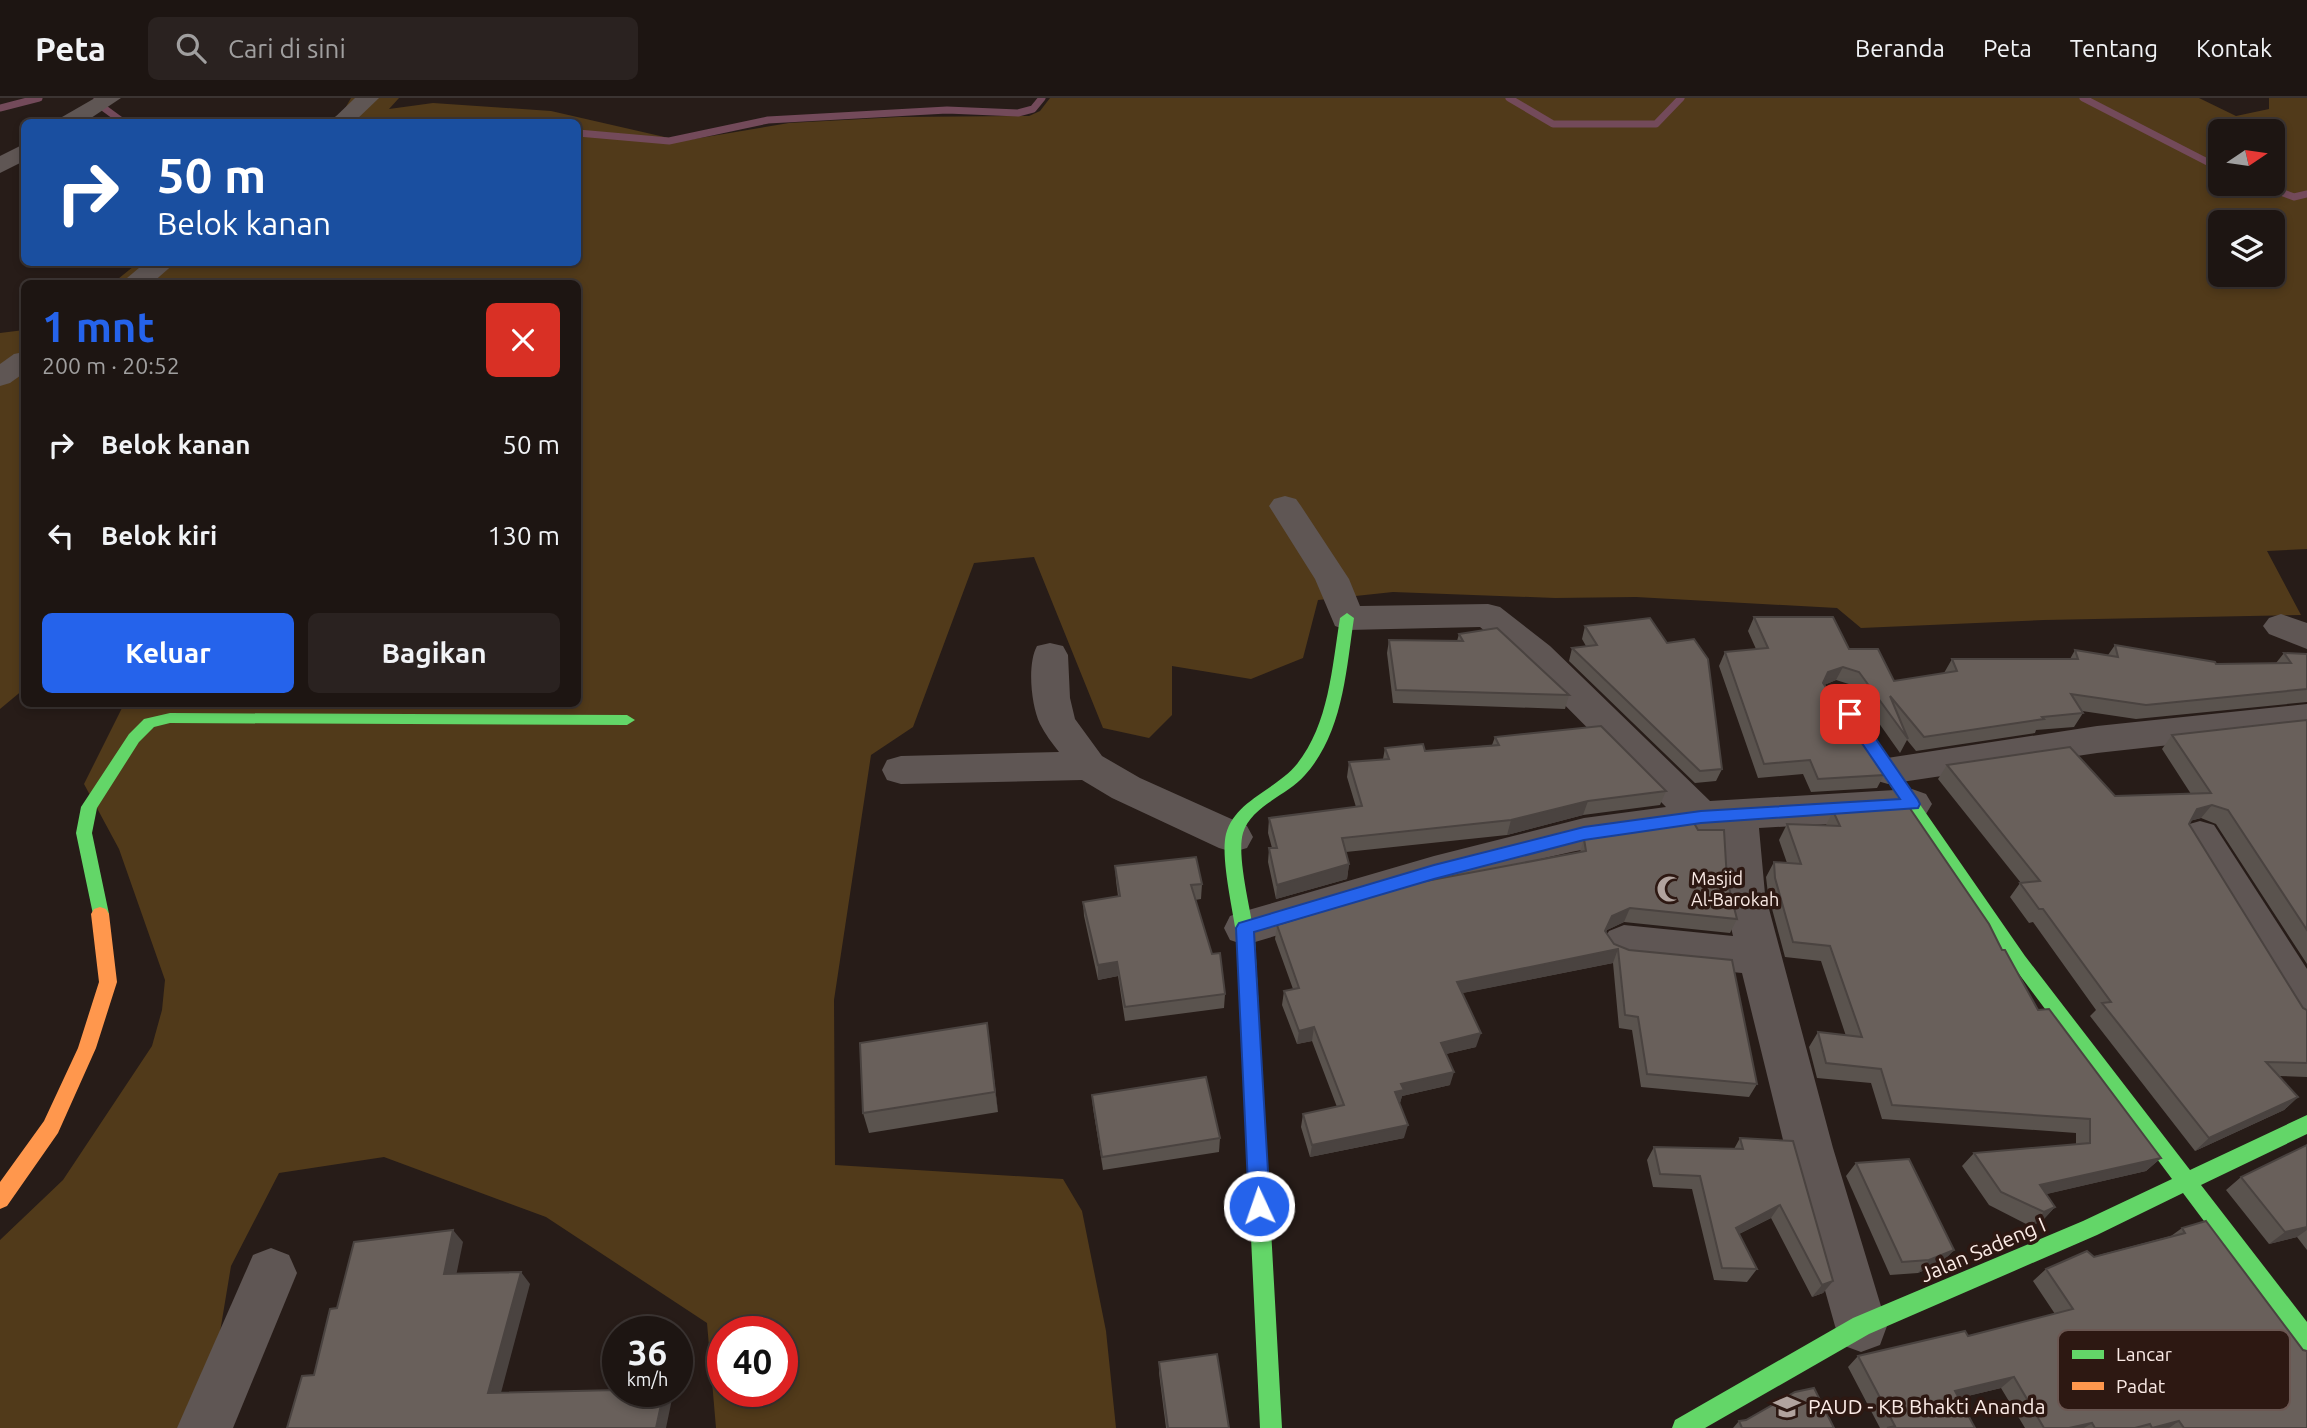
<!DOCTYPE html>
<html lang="id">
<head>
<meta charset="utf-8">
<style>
  :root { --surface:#1d1512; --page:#2a2220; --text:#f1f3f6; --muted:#a09f9f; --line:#3b3432; --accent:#2563eb }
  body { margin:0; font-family:Ubuntu,sans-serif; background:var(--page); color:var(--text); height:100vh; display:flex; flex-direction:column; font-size:26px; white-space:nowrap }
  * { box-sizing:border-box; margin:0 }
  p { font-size:23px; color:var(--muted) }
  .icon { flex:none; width:38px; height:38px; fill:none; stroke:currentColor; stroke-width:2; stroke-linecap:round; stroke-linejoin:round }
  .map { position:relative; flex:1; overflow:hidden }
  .sheet { position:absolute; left:21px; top:182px; width:560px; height:427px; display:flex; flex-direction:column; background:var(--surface); border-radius:10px; box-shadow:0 4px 10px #0003,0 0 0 2px var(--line) }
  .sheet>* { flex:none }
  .top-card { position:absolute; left:21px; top:21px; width:560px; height:147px; border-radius:10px; box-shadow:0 4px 10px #0003,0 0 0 2px var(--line); background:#1a4fa0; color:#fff; overflow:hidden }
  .needle { width:46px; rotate:77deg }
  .tools { position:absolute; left:2208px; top:21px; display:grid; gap:14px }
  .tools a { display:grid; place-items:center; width:77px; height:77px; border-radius:10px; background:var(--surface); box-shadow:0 4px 10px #0003,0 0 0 2px var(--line); font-size:35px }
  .speed { position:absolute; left:602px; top:1218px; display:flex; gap:14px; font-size:35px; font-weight:700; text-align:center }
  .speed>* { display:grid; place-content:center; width:91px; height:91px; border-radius:50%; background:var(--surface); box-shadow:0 4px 10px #0003,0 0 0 2px var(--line); line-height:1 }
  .speed small { font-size:18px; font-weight:400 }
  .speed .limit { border:10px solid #d22; background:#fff; color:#111 }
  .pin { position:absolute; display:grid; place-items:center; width:60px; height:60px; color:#fff; margin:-30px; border-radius:14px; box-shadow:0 4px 10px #0006 }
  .me { position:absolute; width:77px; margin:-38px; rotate:357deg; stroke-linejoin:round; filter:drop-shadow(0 0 5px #0008) }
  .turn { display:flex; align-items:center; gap:24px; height:147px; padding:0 21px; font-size:32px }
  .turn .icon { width:91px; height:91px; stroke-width:2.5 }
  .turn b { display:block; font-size:49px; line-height:60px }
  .round { display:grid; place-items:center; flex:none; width:74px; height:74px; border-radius:10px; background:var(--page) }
  .head { display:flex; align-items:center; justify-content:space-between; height:119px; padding:0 21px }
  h1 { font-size:42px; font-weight:600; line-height:52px; color:var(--accent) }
  .button { display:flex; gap:14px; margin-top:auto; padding:14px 21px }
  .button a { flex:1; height:80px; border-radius:10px; background:var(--accent); color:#fff; font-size:28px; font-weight:600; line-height:80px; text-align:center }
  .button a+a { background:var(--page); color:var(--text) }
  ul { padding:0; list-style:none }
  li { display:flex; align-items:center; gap:21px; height:91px; padding:0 21px }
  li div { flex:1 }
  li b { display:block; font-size:26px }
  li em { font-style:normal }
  header { display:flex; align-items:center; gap:42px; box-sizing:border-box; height:98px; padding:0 35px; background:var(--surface); border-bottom:2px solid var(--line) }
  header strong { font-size:33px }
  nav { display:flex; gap:38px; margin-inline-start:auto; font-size:24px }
  .search { width:490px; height:63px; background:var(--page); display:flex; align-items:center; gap:18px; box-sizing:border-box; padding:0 24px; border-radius:10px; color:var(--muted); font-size:26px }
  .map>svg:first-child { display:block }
</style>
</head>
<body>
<header>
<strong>Peta</strong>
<div class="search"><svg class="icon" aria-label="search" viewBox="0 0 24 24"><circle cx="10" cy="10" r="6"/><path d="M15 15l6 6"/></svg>Cari di sini</div>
<nav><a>Beranda</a><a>Peta</a><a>Tentang</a><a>Kontak</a></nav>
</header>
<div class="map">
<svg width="2307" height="1330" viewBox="0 0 2307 1330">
  <rect width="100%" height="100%" fill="#271c18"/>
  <g fill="#513a1a" fill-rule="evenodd">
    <path d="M351 0H399L389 11 433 5 551 13 682 43 789 25 899 19 1029 18 1040 13 1050 0H2199L2236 18 2269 11V0H2307V451L2267 453 2301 517 2044 522 1861 530 1837 510 1636 499 1555 500 1393 494 1318 502 1303 560 1251 581 1172 568V617L1149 640 1103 630 1034 459 974 465 913 629 871 657 834 902 835 1067 1063 1081 1082 1113 1106 1233 1116 1330H716L707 1225 546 1119 384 1059 279 1075 231 1168 214 1270 223 1330H0V1142L63 1082 152 948 162 912 165 882 119 751 84 686 124 606H578V186L113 185 139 164H578V24H326L343 14ZM2221 33H2273V86H2221ZM2221 124H2273V177H2221ZM723 1234H782V1293H723Z"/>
    <path d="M24 232V591L0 611V235Z"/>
  </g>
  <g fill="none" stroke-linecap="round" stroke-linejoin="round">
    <g stroke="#734a5a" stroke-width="7">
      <path d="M97 0V5L123 24"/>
      <path d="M1509 0 1553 26H1656L1681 0"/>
      <path d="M2083 0 2221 71"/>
      <path d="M0 10 39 0"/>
      <path d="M443 24H510"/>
      <path d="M578 35 669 43 768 22 947 12 1018 15 1033 11 1042 0"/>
      <path d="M2259 86 2294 99 2307 96"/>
    </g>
    <g fill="#5f5654" fill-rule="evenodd">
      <path d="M95 0H121L85 24H59L62 19Z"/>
      <path d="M355 0H379L354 24H330Z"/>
      <path d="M24 46V63L0 75V58Z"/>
      <path d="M146 164H176L151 186H120Z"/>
      <path d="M24 254V275L10 285 0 288V266L14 256Z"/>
      <path d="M1285 398 1296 401 1301 408 1349 481 1360 508 1488 506 1500 509 1550 548 1710 703 1912 691 1926 696 1932 706 1926 716 1912 721 1759 730 1765 796 1833 1050 1887 1228 1880 1247 1861 1254 1842 1247 1835 1228 1785 1050 1742 875 1624 863 1609 857 1602 845 1609 833 1624 827 1733 838 1723 796 1719 733C1557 743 1400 801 1245 847L1230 842 1224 830 1230 818 1245 813 1434 758 1584 720 1666 709 1524 566 1480 529 1347 532 1335 528 1315 481 1269 408 1274 401Z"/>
      <path d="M2281 516 2307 525V551L2269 536 2263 528 2269 520Z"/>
      <path d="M1050 545 1063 548 1068 557 1070 600 1075 621 1102 658 1140 680 1247 728 1253 739 1247 750 1233 754 1219 750 1112 700 1082 682 901 686 887 682 882 672 887 662 901 658 1059 654C1052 645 1045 636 1040 626 1031 607 1027 566 1037 548Z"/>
      <path d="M2307 606V632L2097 655 1888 686 1874 682 1869 672 1874 662 2097 628Z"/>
      <path d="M2200 723 2214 727 2307 871V928L2291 922 2180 738 2186 727Z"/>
      <path d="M271 1150 289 1157 297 1175 233 1330H177L253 1157Z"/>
    </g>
    <g fill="#63d668" fill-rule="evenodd">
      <path d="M1347 515 1354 520C1346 573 1343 635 1305 677 1288 697 1251 708 1243 735 1236 758 1252 817 1255 842L1282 1330H1260L1237 842C1234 816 1220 760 1226 736 1235 702 1276 692 1297 666 1329 626 1332 569 1340 520Z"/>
      <path d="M1837 593 1842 594 2025 858 2190 1072 2307 1017V1036L2201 1087 2307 1224V1253L2299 1250 2183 1095 2097 1137 1869 1236 1705 1330H1672L1675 1322 1853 1220 2083 1123 2172 1081 2013 868 1832 602 1829 598 1832 594Z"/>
      <path d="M170 615 627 617 635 622 627 627 170 625 154 629 139 644 97 710 92 735 109 816 106 821 100 823 94 821 76 735 81 709 129 636 144 621Z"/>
    </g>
    <path fill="#ff974d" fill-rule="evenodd" d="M100 809 106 811 109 816 117 884 96 950 58 1035 7 1108 0 1111V1084L44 1023 78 950 99 884 91 816 94 811Z"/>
  </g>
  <g fill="#5a534e">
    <path d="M1754 519 1849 551 1894 583 1944 575 1952 561H2070L2075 552 2108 557 2115 547 2216 566 2276 565 2284 555 2307 556V604L2136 621 2082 613 2083 615 2074 629 2036 632 2035 635 1916 653 1907 642 1900 655 1852 587 1836 582 1824 587 1884 677 1877 690 1811 694 1803 676 1758 680 1719 568 1725 554 1756 551 1748 533Z"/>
    <path d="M1585 528 1722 671 1716 683 1695 685 1569 563 1572 550 1586 548 1582 541Z"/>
    <path d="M1459 536 1569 597 1565 611 1393 605 1387 555 1389 542 1457 543Z"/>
    <path d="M2307 622V866L2216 726 2201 720 2190 723 2189 726 2303 910 2307 912V979L2279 978 2298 999 2284 1012 2195 1053 2090 918 2096 912 2033 824 2029 825 2010 799 2020 785H2021L1938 681 1947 667 2115 698 2191 696 2162 651 2172 637Z"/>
    <path d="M1495 639 1666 693 1660 707 1583 717 1507 737 1346 754 1349 766 1347 781 1276 801 1268 764 1269 750H1272L1268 735 1269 720 1356 709 1347 679 1349 664 1383 661 1385 650 1425 653 1492 647Z"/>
    <path d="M1833 713 2002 852 2038 912 2161 1060 2146 1073 2046 1096 2055 1109 2042 1123 2030 1128 1989 1107 1962 1068 1974 1055 2076 1046V1035L1882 1021 1871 985 1817 980 1809 949 1818 934 1846 938 1821 863 1785 859 1768 796 1766 779 1774 764 1787 765 1779 742 1787 726 1826 727Z"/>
    <path d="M1584 741 1727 782 1737 821 1730 835 1624 824 1607 832 1606 834 1614 846 1757 986 1749 999 1641 989 1632 932 1619 930 1613 865 1462 895 1476 949 1446 956 1450 987 1402 998 1400 1005H1399L1404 1040 1310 1059 1301 1029 1303 1016 1337 1009 1312 943 1297 946 1282 907 1284 893 1293 891 1275 841 1277 827 1580 754Z"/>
    <path d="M1115 768 1202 786 1201 801 1195 802 1225 896 1224 910 1125 923 1118 878 1098 882 1084 818 1083 804 1118 798 1116 783Z"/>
    <path d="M987 925 998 1014 869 1035 863 1015Z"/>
    <path d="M1092 997 1220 1040 1219 1054 1103 1072 1093 1010Z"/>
    <path d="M1740 1040 1833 1183 1823 1195 1812 1199 1771 1120 1739 1136 1757 1171 1747 1184 1714 1182 1692 1091 1653 1089 1647 1062 1654 1049 1734 1051Z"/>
    <path d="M2307 1047V1152L2297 1139 2269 1146 2226 1092 2241 1079Z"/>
    <path d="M1856 1065 1954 1152 1942 1164 1918 1175 1890 1177 1846 1078Z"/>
    <path d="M2182 1130 2307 1330H2025L2001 1290 1959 1300 1975 1330H1880L1848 1269 1858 1258 1968 1238 2055 1216 2033 1183 2046 1171 2171 1138Z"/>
    <path d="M1159 1264 1229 1330H1166L1159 1275Z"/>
    <path d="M1739 1323 1834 1330H1733Z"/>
  </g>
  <g fill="#4a4340">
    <path d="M1843 569 1836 582 1822 588 1828 574Z"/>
    <path d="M1588 703 1583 717 1507 737 1511 722Z"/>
    <path d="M2212 707 2201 720 2185 724 2197 711Z"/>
    <path d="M1349 766 1347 781 1276 801 1277 787Z"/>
    <path d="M1630 810 1624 824 1607 832 1600 846 1612 818Z"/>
    <path d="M1618 851 1613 865 1453 897 1457 884Z"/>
    <path d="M1117 864 1118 878 1098 882V867Z"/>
    <path d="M987 925 990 946 998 1014 995 994Z"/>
    <path d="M1314 929 1312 943 1297 946 1299 933Z"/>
    <path d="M1481 935 1476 949 1437 958 1441 945Z"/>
    <path d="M1454 974 1450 987 1402 998 1400 1005 1392 1007 1395 994 1401 986Z"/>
    <path d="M2298 999 2284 1012 2195 1053 2209 1040Z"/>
    <path d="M1408 1027 1404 1040 1310 1059 1312 1047Z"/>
    <path d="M2161 1060 2146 1073 2026 1101 2040 1087Z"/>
    <path d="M1780 1107 1771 1120 1727 1142 1736 1130Z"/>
    <path d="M2055 1109 2042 1123 2030 1128 2044 1114Z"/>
    <path d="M2307 1129V1132L2297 1139 2269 1146 2285 1134Z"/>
    <path d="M453 1132 463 1144 454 1188 444 1176Z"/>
    <path d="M1954 1152 1942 1164 1918 1175 1929 1162Z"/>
    <path d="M521 1174 530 1186 498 1306 488 1295Z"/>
    <path d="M1833 1183 1823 1195 1812 1199 1822 1187Z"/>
    <path d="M2014 1279 2001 1290 1943 1304 1955 1293Z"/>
    <path d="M664 1293H666L672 1301 666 1330H656Z"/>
    <path d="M2179 1323 2169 1330H2152Z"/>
    <path d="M2092 1325 2084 1330H2069Z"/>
  </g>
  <g fill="#69605b" stroke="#4a4340" stroke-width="2">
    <path d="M1754 519H1833L1849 551H1878L1894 583 1957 573 1952 561H2078L2075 552 2118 559 2115 547 2215 564 2216 566 2291 565 2284 555 2307 556V591L2146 607 2071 596 2083 615 2042 619 2044 621 1924 639 1890 598 1908 641 1859 574 1843 569 1828 574 1823 585 1884 677 1818 681 1810 662 1764 666 1725 554 1768 550Z"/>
    <path d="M1650 520 1667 545 1694 541 1708 561 1722 671 1700 673 1572 550 1597 547 1585 528Z"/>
    <path d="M1497 530 1569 597 1396 592 1389 542 1463 543 1459 536Z"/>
    <path d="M2307 622V832L2228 712 2212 707 2197 711 2189 726 2303 910 2307 912V965L2266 964 2298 999 2209 1040 2102 905 2111 904 2043 811H2039L2020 785 2040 783 1947 667 2070 649 2115 698 2211 695 2172 637Z"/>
    <path d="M1601 628 1666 693 1588 703 1511 722 1342 740 1349 766 1277 787 1269 750H1277L1269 720 1362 708 1349 664 1389 661 1385 650 1423 646 1425 653 1499 647 1495 639Z"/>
    <path d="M1909 709 1989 826 2002 852H2005L2038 912 2049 911 2161 1060 2040 1087 2055 1109 2044 1114 2001 1094 1974 1055 2090 1045V1021L1892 1007 1881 971 1826 965 1818 934 1862 939 1830 848 1793 844 1775 780 1774 764 1801 766 1787 726 1840 728 1833 713Z"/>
    <path d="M1694 725 1698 732H1724L1727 782 1737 821 1630 810 1612 818 1605 833 1614 846 1629 852 1732 862 1757 986 1647 976 1638 919 1625 917 1618 851 1457 884 1481 935 1441 945 1454 974 1401 986 1404 992 1395 994 1408 1027 1312 1047 1303 1016 1344 1007 1314 929 1299 933 1284 893 1299 890 1277 827 1410 786 1586 753 1584 741Z"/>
    <path d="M1196 759 1202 786 1191 787 1212 856 1220 855 1225 896 1125 909 1117 864 1098 867 1083 804 1120 798 1115 768Z"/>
    <path d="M987 925 995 994 863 1015 860 945Z"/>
    <path d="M1206 979 1220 1040 1102 1059 1092 997Z"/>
    <path d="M1740 1040 1793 1043 1833 1183 1822 1187 1780 1107 1736 1130 1757 1171 1722 1170 1700 1078 1660 1076 1654 1049 1743 1051Z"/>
    <path d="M2307 1047V1129L2285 1134 2241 1079Z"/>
    <path d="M1909 1061 1954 1152 1929 1162 1902 1164 1856 1065Z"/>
    <path d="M2206 1123 2303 1252 2307 1253V1330H2184L2179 1323 2152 1330 2150 1326 2135 1330H2095L2092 1325 2069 1330H2044L2014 1279 1955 1293 1975 1330H1887L1895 1328 1858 1258 1965 1233 1968 1238 2073 1211 2046 1171 2087 1153 2094 1159 2185 1135 2182 1130Z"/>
    <path d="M453 1132 444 1176 521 1174 488 1295 618 1292V1293H664L656 1330H287L302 1278 314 1277 330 1211 337 1210 354 1144Z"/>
    <path d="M1217 1256 1229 1330H1168L1159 1264Z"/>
    <path d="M1814 1290 1834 1330H1742L1739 1323 1746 1322 1795 1294Z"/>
  </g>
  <path fill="#2563eb" stroke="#184099" stroke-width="2" d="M1850 611 1856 612 1918 702 1920 706 1918 710 1701 725 1584 742 1434 781 1254 834 1270 1108 1267 1114 1259 1117 1252 1114 1249 1108 1236 830 1239 825 1434 767 1584 729 1701 713 1900 701 1842 616Z"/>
  <defs>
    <g id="mosque-bare" transform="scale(2.1)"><path d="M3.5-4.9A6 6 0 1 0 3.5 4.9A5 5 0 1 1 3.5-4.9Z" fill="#b1a39e" stroke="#2d1812" stroke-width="2.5" paint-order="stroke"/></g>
    <g id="school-bare" transform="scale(2.1)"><path d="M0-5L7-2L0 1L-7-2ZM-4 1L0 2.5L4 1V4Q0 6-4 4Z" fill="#b1a39e" stroke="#2d1812" stroke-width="2.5" paint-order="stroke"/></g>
  </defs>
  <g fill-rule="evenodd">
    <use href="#mosque-bare" x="1670" y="791"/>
    <use href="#school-bare" x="1787" y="1309"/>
  </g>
  <g text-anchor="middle" stroke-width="7" stroke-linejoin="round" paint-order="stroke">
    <g font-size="18" fill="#fbebe6" stroke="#2d1812" text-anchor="start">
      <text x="1691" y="787">Masjid<tspan x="1691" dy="21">Al-Barokah</tspan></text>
    </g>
    <g font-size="21" fill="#fbebe6" stroke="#2d1812">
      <text transform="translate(1983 1152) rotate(-23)" y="7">Jalan Sadeng I</text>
    </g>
    <g font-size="21" fill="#fbebe6" stroke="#2d1812" text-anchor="start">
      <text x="1808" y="1316">PAUD - KB Bhakti Ananda</text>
    </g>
  </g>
  <rect x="2058" y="1232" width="232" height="80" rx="10" fill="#2d1812" stroke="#6b5752" stroke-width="2"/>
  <rect x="2072" y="1252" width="32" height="9" fill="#63d668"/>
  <rect x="2072" y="1284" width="32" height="8" fill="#ff974d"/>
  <g font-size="19" fill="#fbebe6">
    <text x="2116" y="1263">Lancar</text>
    <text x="2116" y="1295">Padat</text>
  </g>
</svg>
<div class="tools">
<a><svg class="needle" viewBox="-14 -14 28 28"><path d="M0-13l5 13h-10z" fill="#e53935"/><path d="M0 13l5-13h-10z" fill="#a09f9f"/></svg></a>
<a><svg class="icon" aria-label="layers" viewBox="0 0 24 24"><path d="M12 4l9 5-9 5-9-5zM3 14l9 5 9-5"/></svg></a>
</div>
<div class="speed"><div>36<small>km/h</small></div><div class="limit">40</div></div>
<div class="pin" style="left:1850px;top:616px;background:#d93025"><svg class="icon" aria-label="arrive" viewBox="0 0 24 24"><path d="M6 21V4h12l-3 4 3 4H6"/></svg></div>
<svg class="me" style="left:1259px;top:1108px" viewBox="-20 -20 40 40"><circle r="17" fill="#2563eb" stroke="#fff" stroke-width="3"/><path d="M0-11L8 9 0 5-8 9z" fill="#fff"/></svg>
<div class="top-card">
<div class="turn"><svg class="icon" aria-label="right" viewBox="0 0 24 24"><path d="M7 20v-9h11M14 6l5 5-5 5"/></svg><div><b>50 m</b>Belok kanan</div></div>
</div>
<section class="sheet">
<div class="head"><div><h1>1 mnt</h1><p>200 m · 20:52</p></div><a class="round" style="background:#d93025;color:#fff"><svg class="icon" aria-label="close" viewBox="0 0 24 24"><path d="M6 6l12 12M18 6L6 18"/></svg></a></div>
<ul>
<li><svg class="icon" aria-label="right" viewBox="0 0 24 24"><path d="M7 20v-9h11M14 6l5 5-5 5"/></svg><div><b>Belok kanan</b></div><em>50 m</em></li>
<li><svg class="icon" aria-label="left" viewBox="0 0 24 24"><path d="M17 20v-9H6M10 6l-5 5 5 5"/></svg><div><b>Belok kiri</b></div><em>130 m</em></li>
</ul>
<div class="button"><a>Keluar</a><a>Bagikan</a></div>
</section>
</div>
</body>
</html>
